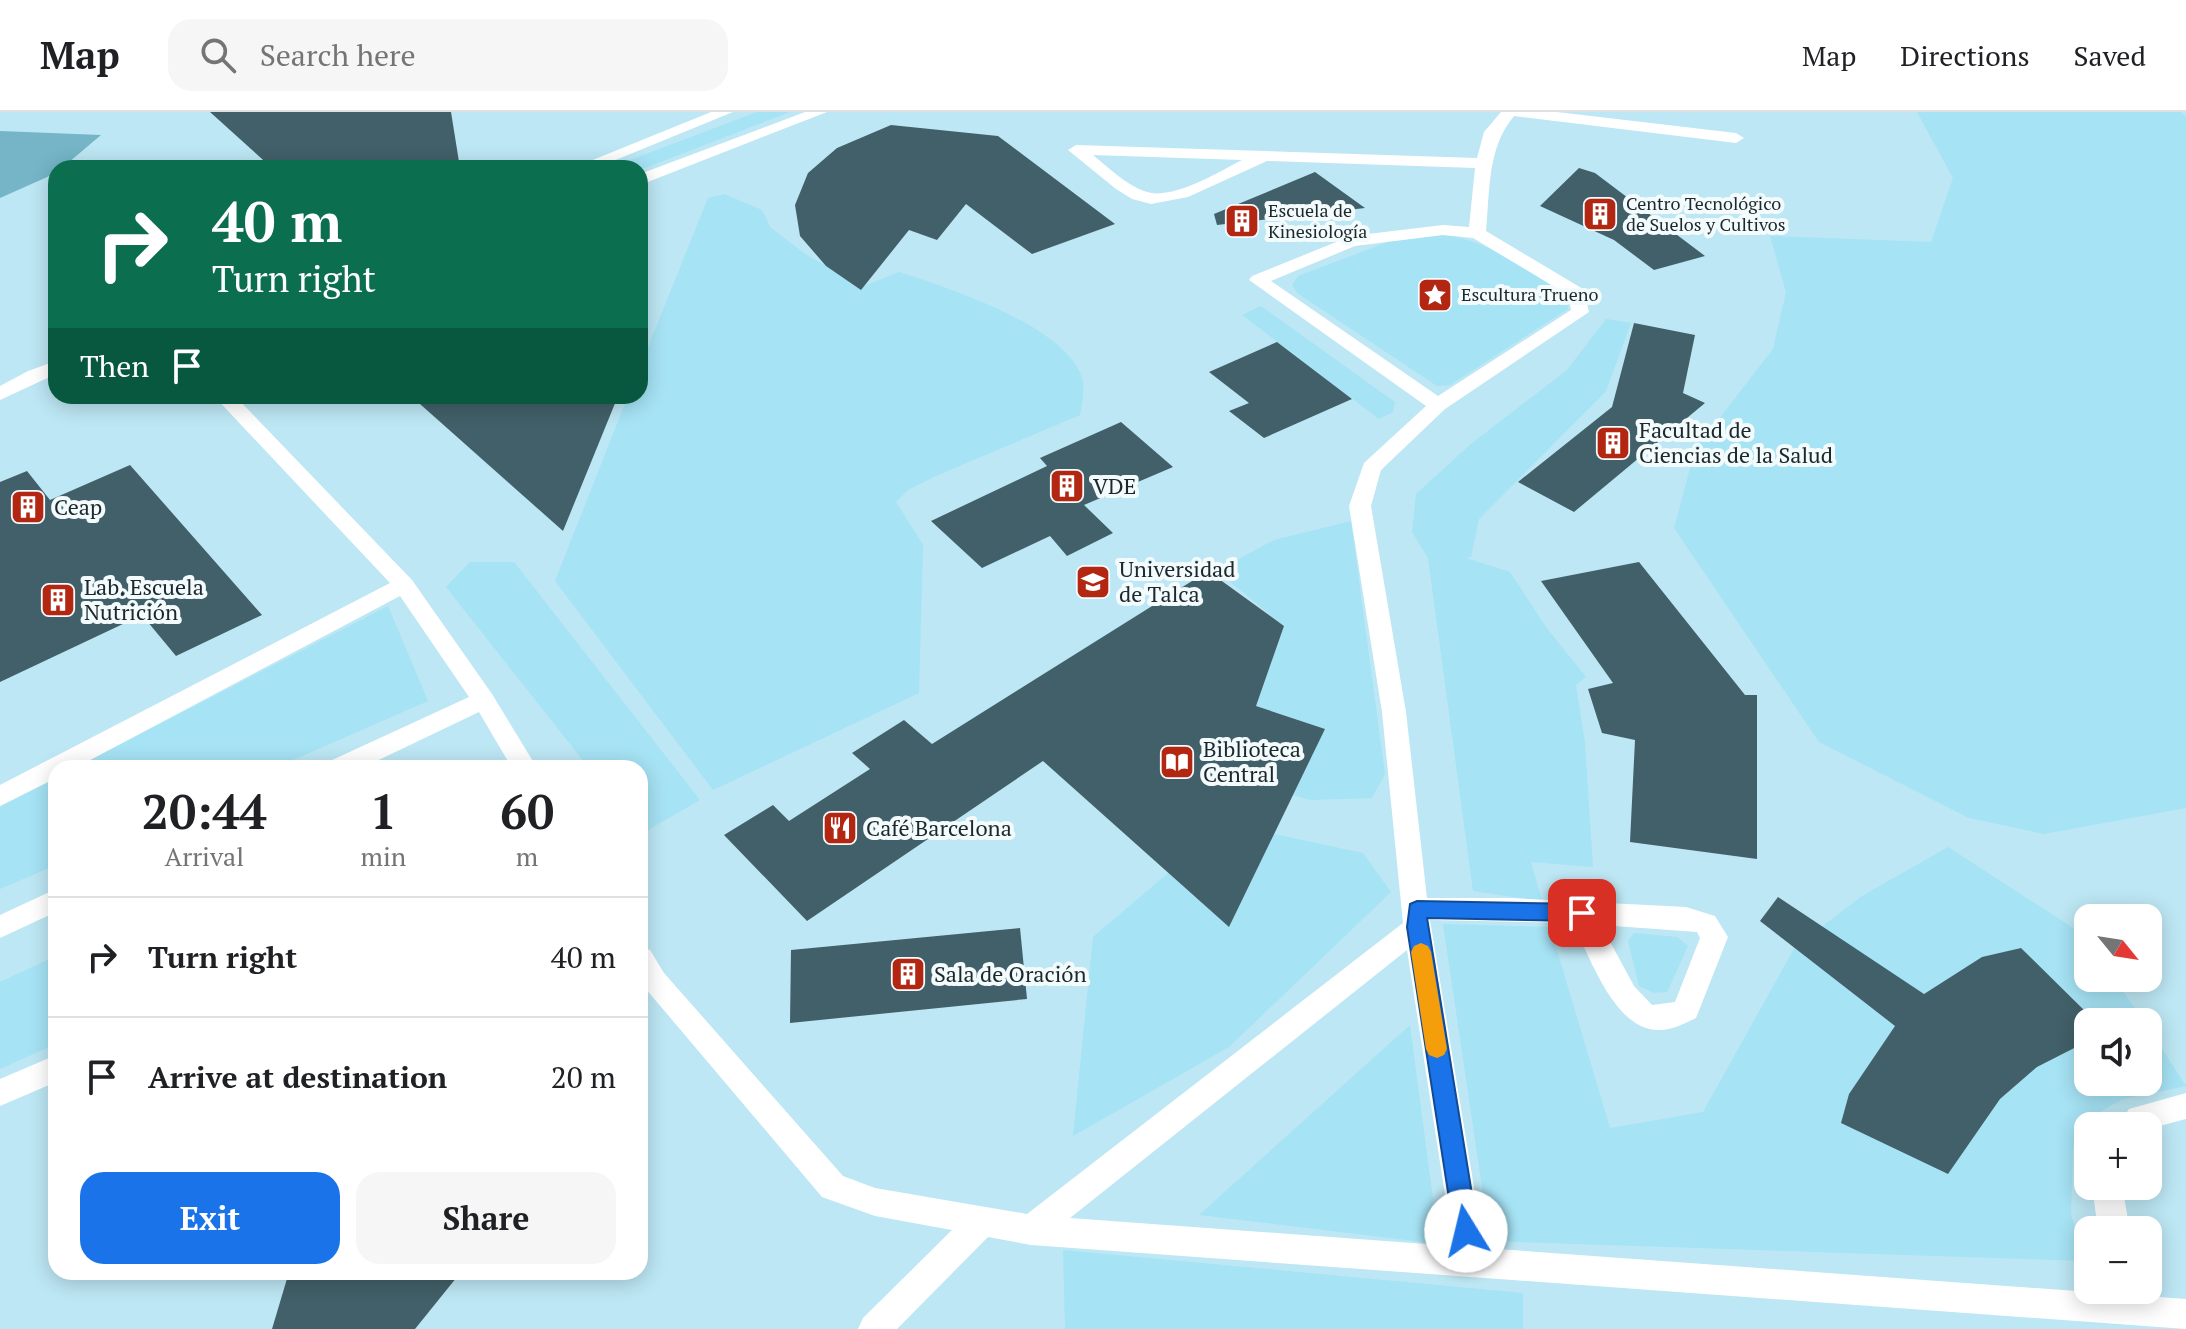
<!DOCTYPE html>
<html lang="en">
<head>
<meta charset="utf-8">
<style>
  :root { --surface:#fff; --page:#f6f6f6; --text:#202124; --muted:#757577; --line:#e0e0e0; --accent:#1a73e8 }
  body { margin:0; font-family:"PT Serif",serif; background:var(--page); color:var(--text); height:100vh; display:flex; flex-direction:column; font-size:30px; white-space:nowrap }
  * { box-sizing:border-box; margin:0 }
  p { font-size:26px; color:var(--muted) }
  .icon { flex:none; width:44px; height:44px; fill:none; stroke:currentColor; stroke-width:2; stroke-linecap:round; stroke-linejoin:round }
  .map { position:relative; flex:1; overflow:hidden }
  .side { position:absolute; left:48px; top:648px; width:600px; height:520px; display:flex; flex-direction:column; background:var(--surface); border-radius:24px; box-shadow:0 4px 20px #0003 }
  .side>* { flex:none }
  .hud { position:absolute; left:48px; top:48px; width:600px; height:244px; border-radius:24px; box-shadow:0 4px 20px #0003; background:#0b6e4f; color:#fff; overflow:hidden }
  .needle { width:52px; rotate:120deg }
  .controls { position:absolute; left:2074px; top:792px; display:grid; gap:16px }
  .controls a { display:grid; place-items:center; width:88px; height:88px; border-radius:16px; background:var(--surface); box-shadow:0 4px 20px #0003; font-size:40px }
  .pin { position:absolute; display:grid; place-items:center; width:68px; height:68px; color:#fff; margin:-34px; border-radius:16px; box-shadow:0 4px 12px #0006 }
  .me { position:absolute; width:88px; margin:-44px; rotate:351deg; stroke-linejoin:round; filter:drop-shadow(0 0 6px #0008) }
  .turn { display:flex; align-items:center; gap:28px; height:168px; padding:0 32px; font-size:36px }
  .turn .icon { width:104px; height:104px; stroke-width:2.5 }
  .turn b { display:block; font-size:56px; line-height:68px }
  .then { display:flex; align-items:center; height:76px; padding:0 32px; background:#0003; gap:16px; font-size:30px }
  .eta { display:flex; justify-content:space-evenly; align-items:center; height:136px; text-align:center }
  .eta b { font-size:48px; font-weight:700; line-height:56px }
  .primary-button { display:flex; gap:16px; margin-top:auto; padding:16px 32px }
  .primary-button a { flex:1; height:92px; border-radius:24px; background:var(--accent); color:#fff; font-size:32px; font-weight:700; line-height:92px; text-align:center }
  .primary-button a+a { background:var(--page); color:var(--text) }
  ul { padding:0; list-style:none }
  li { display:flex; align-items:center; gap:24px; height:120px; padding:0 32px; border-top:2px solid var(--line) }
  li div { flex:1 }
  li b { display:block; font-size:30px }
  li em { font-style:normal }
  header { display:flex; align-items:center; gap:48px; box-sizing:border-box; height:112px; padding:0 40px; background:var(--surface); border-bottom:2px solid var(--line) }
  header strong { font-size:38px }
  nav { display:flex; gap:44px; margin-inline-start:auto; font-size:28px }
  .search { width:560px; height:72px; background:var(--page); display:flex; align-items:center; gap:20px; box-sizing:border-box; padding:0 28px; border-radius:24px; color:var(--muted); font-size:30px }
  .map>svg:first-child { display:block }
</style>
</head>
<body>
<header>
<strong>Map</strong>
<div class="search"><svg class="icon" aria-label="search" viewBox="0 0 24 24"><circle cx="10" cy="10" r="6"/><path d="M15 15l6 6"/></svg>Search here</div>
<nav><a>Map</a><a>Directions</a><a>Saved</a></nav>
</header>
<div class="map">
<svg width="2186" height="1217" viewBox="0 0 2186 1217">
  <rect width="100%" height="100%" fill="#d0f3fd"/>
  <path fill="#bde7f4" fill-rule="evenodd" d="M0 0H2186V1217H0ZM56 56H640V284H56ZM56 656H640V1160H56ZM2088 806H2148V866H2088ZM2088 910H2148V970H2088ZM2088 1014H2148V1074H2088ZM2088 1118H2148V1178H2088Z"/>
  <g fill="#a6e3f5">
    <path d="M757 0H790L640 58 609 56Z"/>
    <path d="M1917 0H2181L2186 5V696L2044 722 1969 706 1819 630 1674 416 1695 338 1773 237 1786 180 1770 124 1931 130 1953 66Z"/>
    <path d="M724 82 762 98 771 116 808 144 864 174 899 160C948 176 1065 213 1082 266 1085 277 1082 292 1080 303L936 364 908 378 896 390 923 433 919 581 713 678 555 469 628 284H640V255L708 86Z"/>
    <path d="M1437 123C1485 124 1526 159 1566 183L1568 197 1450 273 1437 274 1297 181 1292 173 1298 164 1393 128Z"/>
    <path d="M1261 194 1395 290 1393 300 1379 307 1242 203Z"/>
    <path d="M1606 207 1631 211 1606 279 1479 407 1471 445 1466 446 1510 460 1546 515 1586 565 1576 573 1585 631 1593 755 1531 750 1542 789 1473 779 1428 446 1412 420 1416 382 1472 331 1567 258Z"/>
    <path d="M1351 409 1385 662 1372 686 1310 688 1293 683 1325 617 1256 594 1284 514 1217 459 1274 428Z"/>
    <path d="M470 450H514L700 688 641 722 640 656H589L446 475Z"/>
    <path d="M388 494 428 589 275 656H75Z"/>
    <path d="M56 666V753L0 777V695Z"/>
    <path d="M1274 722 1363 741 1391 780 1229 935 1073 1024 1093 825 1168 761 1229 815Z"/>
    <path d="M1948 735 2084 823 2088 829V866H2114L2144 910H2096L2021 836 1982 845 1924 882 1804 843 1895 914 1849 982 1841 1011 1948 1062 2000 987 2037 955 2088 929V970H2148V915L2186 974 2123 987 2084 1009 2073 1035 2071 1102 2085 1149 1490 1129 1443 812 1550 815 1610 1016 1703 1000 1795 835 1862 784Z"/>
    <path d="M1634 821 1677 825 1688 834 1667 880 1654 881 1639 874 1628 829Z"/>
    <path d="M56 844V932L0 957V870Z"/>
    <path d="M1410 913 1439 1132 1199 1103Z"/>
    <path d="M1063 1138 1523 1181V1217H1065Z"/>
  </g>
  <path fill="#75b5c7" d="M0 19 101 23 62 56H56L54 62 0 86Z"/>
  <g fill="#426069">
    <path d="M210 0H451L460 56H272Z"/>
    <path d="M891 13 998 24 1115 112 1032 142 966 92 937 128 909 118 861 178 826 154 800 124 795 93 808 61 837 36Z"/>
    <path d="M1579 56 1595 61 1705 144 1654 158 1614 128 1540 94Z"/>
    <path d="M1315 60 1365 96 1217 113 1214 102Z"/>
    <path d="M1634 211 1695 223 1683 281 1705 291 1574 400 1518 370 1612 295Z"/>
    <path d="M1277 230 1352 287 1264 326 1229 299 1249 291 1209 260Z"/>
    <path d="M411 284H618L563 419Z"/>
    <path d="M1121 310 1173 355 1084 393 1113 421 1067 444 1050 424 982 456 931 409 1047 354 1040 346Z"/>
    <path d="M130 353 262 503 176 544 142 503 0 570V370L27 359 50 388Z"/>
    <path d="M1639 450 1745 583H1757V747L1630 730 1635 628 1602 621 1588 577 1613 571 1541 469Z"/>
    <path d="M1208 459 1284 514 1256 594 1325 617 1229 815 1043 649 807 809 724 723 773 693 789 709 870 657 852 641 904 608 932 632Z"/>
    <path d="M1778 785 1924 882 1982 845 2021 836 2088 902V929L2037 955 2000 987 1948 1062 1841 1011 1849 982 1895 914 1760 809Z"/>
    <path d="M1020 816 1027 887 790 911 791 838Z"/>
    <path d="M289 1160H461L415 1217H272Z"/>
  </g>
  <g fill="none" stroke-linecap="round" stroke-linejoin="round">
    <g fill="#fff" fill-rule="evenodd">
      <path d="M711 0H733L596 56H573Z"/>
      <path d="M805 0H827L640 73V62Z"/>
      <path d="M1501 0H1557L1736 21 1744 26 1736 31 1514 4C1487 36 1490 79 1486 119L1583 177 1589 200 1445 297 1381 358 1371 394 1406 600 1427 786H1510L1686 795 1715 804 1728 825 1696 906C1685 911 1673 918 1660 918 1615 920 1590 845 1573 811L1430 808 1484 1136 2186 1187V1217L1031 1133 988 1125 897 1217H858L863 1206 952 1118 875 1104 822 1085 640 870V835L650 838 664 861 843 1064 875 1076 1027 1102 1403 811 1382 600 1349 394 1364 351 1426 294 1249 168 1252 164 1351 124 1443 113 1469 115 1475 56 1267 49 1188 85 1151 92 1132 87 1116 77 1068 38 1076 33 1477 46 1484 20ZM1093 43 1242 48C1219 60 1170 90 1144 79 1125 72 1109 56 1093 43ZM1443 123 1473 126 1568 183 1571 198 1438 284 1271 169 1355 134ZM1601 813 1697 820 1700 826 1675 890 1652 893 1634 874ZM1407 838 1453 1134 1070 1106Z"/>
      <path d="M56 249V262L0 288V274L28 259Z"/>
      <path d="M214 284H235L412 468 492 582 537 656H512L479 600 362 656H327L330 649 469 585 400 484 75 656H56V666L0 694V673L390 471Z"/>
      <path d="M56 777V800L0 826V803Z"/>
      <path d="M56 943V970L0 994V967Z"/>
      <path d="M2186 981V1007L2148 1017V1014H2118L2129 997Z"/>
      <path d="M2092 1074H2122L2130 1118H2098Z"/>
    </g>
  </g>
  <path fill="#1a73e8" stroke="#114b97" stroke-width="2" d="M1417 789 1582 792 1589 795 1592 801 1589 806 1582 809 1427 806 1478 1119 1474 1127 1466 1131 1458 1127 1454 1119 1407 815 1410 792Z"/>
  <path fill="#f59e0b" d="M1421 831 1428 834 1431 840 1447 937 1444 943 1437 946 1429 943 1426 937 1411 840 1414 834Z"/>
  <defs>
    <g id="building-square" transform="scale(1.8)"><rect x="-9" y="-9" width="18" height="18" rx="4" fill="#b32611" stroke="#f4fbfd"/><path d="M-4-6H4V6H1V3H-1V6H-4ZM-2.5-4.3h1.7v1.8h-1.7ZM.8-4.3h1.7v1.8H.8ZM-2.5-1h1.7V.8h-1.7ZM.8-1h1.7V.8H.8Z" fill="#fff"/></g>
    <g id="sight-square" transform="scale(1.8)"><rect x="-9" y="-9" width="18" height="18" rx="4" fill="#b32611" stroke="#f4fbfd"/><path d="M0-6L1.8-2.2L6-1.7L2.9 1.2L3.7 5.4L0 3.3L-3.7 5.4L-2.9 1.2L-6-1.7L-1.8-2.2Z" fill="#fff"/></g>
    <g id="university-square" transform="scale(1.8)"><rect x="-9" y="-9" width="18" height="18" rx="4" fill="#b32611" stroke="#f4fbfd"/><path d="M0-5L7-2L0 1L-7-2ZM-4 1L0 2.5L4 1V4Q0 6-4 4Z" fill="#fff"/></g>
    <g id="library-square" transform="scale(1.8)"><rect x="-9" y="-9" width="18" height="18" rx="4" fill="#b32611" stroke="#f4fbfd"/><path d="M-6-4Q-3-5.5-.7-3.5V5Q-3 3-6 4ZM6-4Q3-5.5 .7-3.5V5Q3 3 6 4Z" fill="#fff"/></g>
    <g id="restaurant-square" transform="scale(1.8)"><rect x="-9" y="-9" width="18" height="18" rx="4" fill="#b32611" stroke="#f4fbfd"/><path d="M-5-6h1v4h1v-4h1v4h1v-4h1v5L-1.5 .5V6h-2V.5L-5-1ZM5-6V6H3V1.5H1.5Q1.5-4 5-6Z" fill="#fff"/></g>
  </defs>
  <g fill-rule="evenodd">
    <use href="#building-square" x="1600" y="102"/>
    <use href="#building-square" x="1242" y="109"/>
    <use href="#sight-square" x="1435" y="183"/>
    <use href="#building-square" x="1613" y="331"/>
    <use href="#building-square" x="1067" y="374"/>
    <use href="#building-square" x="28" y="395"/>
    <use href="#university-square" x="1093" y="470"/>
    <use href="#building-square" x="58" y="488"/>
    <use href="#library-square" x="1177" y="650"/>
    <use href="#restaurant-square" x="840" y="716"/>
    <use href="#building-square" x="908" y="862"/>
  </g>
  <g text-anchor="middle" stroke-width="8" stroke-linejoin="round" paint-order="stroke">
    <g font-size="18" fill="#1b282c" stroke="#f4fbfd" text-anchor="start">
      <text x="1626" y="98">Centro Tecnológico<tspan x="1626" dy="21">de Suelos y Cultivos</tspan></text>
      <text x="1268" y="105">Escuela de<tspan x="1268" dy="21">Kinesiología</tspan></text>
      <text x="1461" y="189">Escultura Trueno</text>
    </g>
    <g font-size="22" fill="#1b282c" stroke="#f4fbfd" text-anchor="start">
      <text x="1639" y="326">Facultad de<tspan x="1639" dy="25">Ciencias de la Salud</tspan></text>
      <text x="1093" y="382">VDE</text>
      <text x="54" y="403">Ceap</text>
      <text x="1119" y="465">Universidad<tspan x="1119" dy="25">de Talca</tspan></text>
      <text x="84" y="483">Lab. Escuela<tspan x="84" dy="25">Nutrición</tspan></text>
      <text x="1203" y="645">Biblioteca<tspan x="1203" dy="25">Central</tspan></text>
      <text x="866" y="724">Café Barcelona</text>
      <text x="934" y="870">Sala de Oración</text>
    </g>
  </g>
</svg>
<div class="controls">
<a><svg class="needle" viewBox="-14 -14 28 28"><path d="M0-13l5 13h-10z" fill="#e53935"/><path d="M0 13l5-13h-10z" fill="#757577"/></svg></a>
<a><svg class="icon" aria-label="sound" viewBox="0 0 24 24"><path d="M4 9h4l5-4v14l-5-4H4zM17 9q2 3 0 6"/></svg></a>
<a>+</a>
<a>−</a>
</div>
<div class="pin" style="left:1582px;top:801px;background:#d93025"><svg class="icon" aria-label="arrive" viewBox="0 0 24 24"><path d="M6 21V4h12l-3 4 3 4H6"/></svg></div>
<svg class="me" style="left:1466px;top:1119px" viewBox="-20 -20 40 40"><circle r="19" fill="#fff"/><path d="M0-13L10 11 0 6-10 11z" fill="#1a73e8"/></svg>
<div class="hud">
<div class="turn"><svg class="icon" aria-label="right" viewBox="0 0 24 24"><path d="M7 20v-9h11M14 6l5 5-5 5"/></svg><div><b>40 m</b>Turn right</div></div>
<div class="then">Then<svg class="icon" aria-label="arrive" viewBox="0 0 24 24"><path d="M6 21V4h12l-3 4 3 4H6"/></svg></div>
</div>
<section class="side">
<div class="eta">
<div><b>20:44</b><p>Arrival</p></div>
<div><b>1</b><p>min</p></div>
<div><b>60</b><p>m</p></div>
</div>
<ul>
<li><svg class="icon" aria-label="right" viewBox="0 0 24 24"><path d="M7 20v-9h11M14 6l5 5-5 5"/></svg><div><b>Turn right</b></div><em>40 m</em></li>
<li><svg class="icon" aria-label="arrive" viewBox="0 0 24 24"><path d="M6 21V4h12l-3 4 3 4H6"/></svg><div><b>Arrive at destination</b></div><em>20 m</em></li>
</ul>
<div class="primary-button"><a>Exit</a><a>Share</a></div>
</section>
</div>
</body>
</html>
